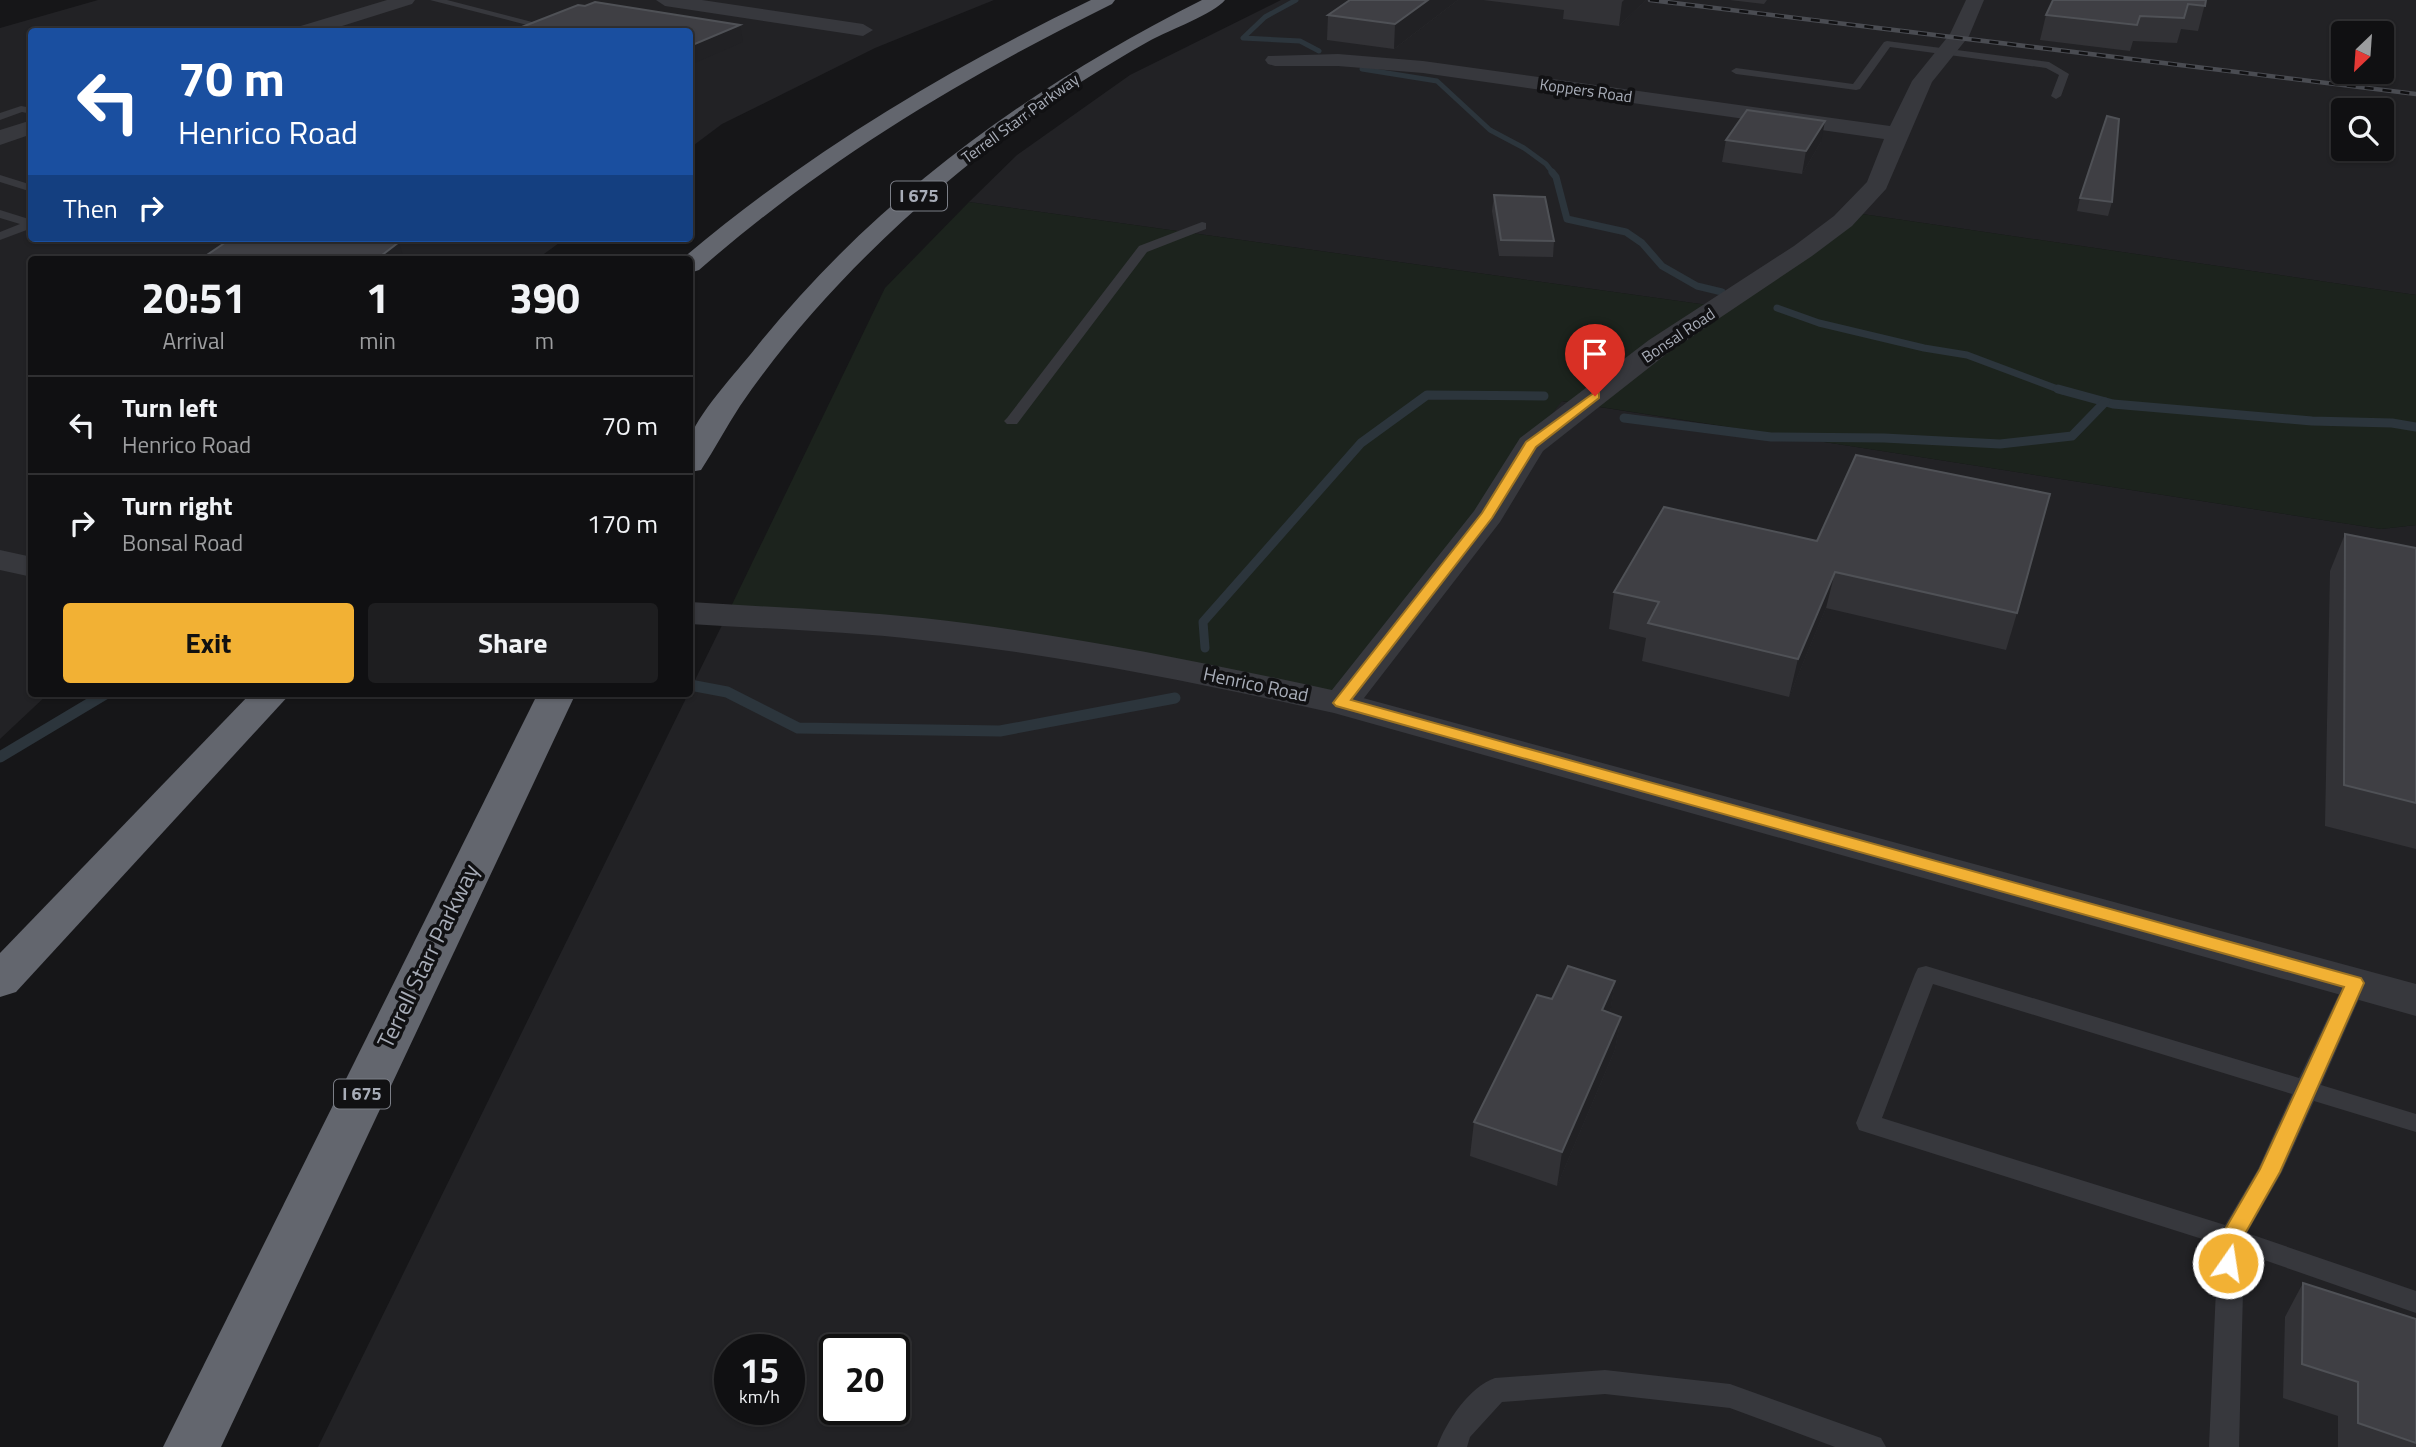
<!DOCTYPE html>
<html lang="en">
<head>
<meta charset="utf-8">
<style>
  :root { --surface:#101012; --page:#1e1e20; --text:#f1f3f6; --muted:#9c9d9f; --line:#303032; --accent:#f2b134 }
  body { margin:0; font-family:"Titillium Web",sans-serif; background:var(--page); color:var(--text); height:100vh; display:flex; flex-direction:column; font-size:26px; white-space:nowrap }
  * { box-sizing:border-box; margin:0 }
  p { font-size:23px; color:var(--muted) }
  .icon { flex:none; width:38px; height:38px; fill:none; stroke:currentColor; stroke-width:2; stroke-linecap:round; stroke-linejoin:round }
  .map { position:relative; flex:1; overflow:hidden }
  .details { position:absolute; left:28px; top:256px; width:665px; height:441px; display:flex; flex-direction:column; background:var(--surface); border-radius:7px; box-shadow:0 2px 5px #0004,0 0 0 2px var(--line) }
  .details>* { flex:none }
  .guide { position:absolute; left:28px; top:28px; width:665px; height:214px; border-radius:7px; box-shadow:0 2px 5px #0004,0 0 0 2px var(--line); background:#1a4fa0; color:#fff; overflow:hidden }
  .needle { width:46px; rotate:205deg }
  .buttons { position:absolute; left:2331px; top:21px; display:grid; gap:14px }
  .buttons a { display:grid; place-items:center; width:63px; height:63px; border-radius:7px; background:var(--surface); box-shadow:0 2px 5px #0004,0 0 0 2px var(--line); font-size:35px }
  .speed { position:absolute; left:714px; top:1334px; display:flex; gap:14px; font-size:35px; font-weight:700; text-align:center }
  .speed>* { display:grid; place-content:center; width:91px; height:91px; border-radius:50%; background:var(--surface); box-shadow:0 2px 5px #0004,0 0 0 2px var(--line); line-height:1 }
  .speed small { font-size:18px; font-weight:400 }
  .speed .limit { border:4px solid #111; border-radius:10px; background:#fff; color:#111 }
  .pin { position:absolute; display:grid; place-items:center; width:60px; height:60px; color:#fff; margin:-72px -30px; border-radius:50% 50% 50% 0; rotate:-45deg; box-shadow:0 0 7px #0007 }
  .pin .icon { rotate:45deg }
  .me { position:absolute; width:77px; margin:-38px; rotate:13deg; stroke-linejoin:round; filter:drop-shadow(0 0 5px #0008) }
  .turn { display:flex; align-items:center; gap:24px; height:147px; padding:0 35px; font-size:32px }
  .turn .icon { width:91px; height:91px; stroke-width:2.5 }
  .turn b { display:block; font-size:49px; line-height:60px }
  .then { display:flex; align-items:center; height:66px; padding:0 35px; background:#0003; gap:14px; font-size:26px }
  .eta { display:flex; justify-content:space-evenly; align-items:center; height:119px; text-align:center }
  .eta b { font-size:42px; font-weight:700; line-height:49px }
  .button { display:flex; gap:14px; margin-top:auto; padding:14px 35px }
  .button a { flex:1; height:80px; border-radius:7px; background:var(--accent); color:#111; font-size:28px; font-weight:700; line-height:80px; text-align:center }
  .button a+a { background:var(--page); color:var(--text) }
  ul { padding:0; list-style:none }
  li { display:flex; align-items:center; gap:21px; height:98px; padding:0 35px; border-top:2px solid var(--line) }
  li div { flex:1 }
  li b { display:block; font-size:26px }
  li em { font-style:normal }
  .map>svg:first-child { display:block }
</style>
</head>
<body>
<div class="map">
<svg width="2416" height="1447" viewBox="0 0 2416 1447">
  <rect width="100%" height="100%" fill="#161618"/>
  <g fill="#222225" fill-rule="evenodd">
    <path d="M98 0H994L875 48 722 124 690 148V32H32V238H566L537 259H32V693H49L0 739V28Z"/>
    <path d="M1281 0H2416V295L1862 214 1722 307 969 202 1017 155 1130 75ZM2343 33H2382V72H2343ZM2343 110H2382V149H2343Z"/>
    <path d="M1561 401 2381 529 2416 525V1447H318L725 619 1073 645 1330 701ZM730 1349H789V1409H730ZM835 1349H894V1409H835Z"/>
  </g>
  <path fill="#1c231d" d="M969 202 1722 307 1862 214 2416 295V525L2381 529 1562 401 1330 701 1073 645 725 619 885 288Z"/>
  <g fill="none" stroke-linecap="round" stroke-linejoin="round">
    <g stroke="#2c353c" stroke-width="5">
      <path d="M1296 0 1265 17 1243 38 1300 41 1319 51"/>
      <path d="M1362 69 1437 81 1490 130 1524 148 1546 164 1553 173"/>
    </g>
    <g stroke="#2c353c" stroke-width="7">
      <path d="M1552 172 1556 177 1567 219 1626 232 1642 243 1662 266 1697 286 1722 292"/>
      <path d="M1777 308 1819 323 1924 348 1967 355 2063 391"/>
    </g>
    <g stroke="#2c353c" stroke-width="9">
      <path d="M2058 389 2113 404 2312 421 2392 423 2416 427"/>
      <path d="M1624 418 1771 437 1884 438 2000 444 2072 436 2105 402"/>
      <path d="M1205 648 1203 622 1361 443 1427 395 1544 396"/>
    </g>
    <g stroke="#2c353c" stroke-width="11">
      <path d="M690 685 727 692 798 728 1000 731 1175 698"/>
      <path d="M0 757 107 693"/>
    </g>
    <g fill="#37383d" fill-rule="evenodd">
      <path d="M430 0H447L536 23 531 26Z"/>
      <path d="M1887 41 2049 62 2069 74 2061 96 2056 99 2051 96 2059 75 2046 68 1890 47 1860 89 1856 90 1736 74 1731 71 1736 68 1853 84 1884 42Z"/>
      <path d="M21 106 32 108V114L22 112 0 120V113Z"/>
      <path d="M0 175 32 185V192L0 182Z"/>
      <path d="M0 210 32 220V228L0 240V232L20 224 0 218Z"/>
      <path d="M1202 222 1206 223V229L1147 252 1017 424H1007L1004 421 1007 418 1139 246Z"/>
      <path d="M1926 966 2299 1078 2347 977 2355 975 2363 977 2366 983 2321 1085 2416 1114V1132L2314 1101 2282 1172 2247 1233 2416 1291V1313L2244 1253 2239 1447H2209L2218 1244 1859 1130 1856 1123 1915 974 1918 968ZM1933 984 2292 1094 2258 1169 2225 1225 1882 1118Z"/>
      <path d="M1605 1370 1730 1384 1881 1438 1886 1447H1835L1730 1408 1605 1394 1502 1402 1470 1437 1467 1447H1437C1446 1422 1469 1387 1495 1378Z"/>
    </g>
    <g fill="#37383d" fill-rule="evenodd">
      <path d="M387 0H415L412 4 323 32H292L294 28Z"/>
      <path d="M656 0H702L863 24 873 30 863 36 665 6Z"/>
      <path d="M1966 0H1984L1969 36 1932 82 1886 189 1852 226 1812 256 1669 352 1543 451 1500 522 1354 711 1341 714 1328 711 1322 703 1328 695 1474 511 1520 438 1649 340 1794 246 1834 216 1867 182 1884 139 1423 73 1338 66H1275L1268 64 1265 60 1268 56 1338 54 1423 61 1890 126 1912 81 1950 34Z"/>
      <path d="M32 120V134L0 145V130Z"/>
    </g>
    <g fill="#37383d" fill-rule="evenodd">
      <path d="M0 550 32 557V577L0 570Z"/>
      <path d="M690 602C768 607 845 610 923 618 1064 634 1203 662 1341 692L2416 984V1016L1334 713C1198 683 1061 655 922 640 845 631 768 629 690 624Z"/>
    </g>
    <g fill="#63666e" fill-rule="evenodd">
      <path d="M1091 0H1115L1112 4C962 78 826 159 699 270L690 273V259H682C807 153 944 71 1091 0Z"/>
      <path d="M1202 0H1225C1215 13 1168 31 1151 40 1105 66 1060 94 1018 126 913 204 814 298 740 406 726 427 715 449 701 470L690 472C690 462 688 450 690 440 693 419 739 369 754 350 874 199 1031 86 1202 0Z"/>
      <path d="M251 693H291L16 992 0 997V953Z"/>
      <path d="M538 693H576L221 1447H163Z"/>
    </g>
    <g stroke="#4a4c52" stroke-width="4.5">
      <path id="rail" d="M1650 0 2416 94"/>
    </g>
    <use href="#rail" stroke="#111113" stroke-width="2.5" stroke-dasharray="9" stroke-linecap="butt"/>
  </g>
  <g fill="#323236">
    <path d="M1458 0 1394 49 1327 40 1328 15Z"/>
    <path d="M1483 0H1646L1619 26 1563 19 1564 10Z"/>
    <path d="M1730 0H1767L1764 4Z"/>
    <path d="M2206 0 2198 31 2181 29 2177 43 2133 41 2130 51 2040 40 2046 15Z"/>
    <path d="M1726 140 1821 142 1802 174 1722 162Z"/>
    <path d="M1494 195 1554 241 1553 257 1499 256 1492 211Z"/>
    <path d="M2080 198 2112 202 2108 216 2077 211Z"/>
    <path d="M1664 507 2017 613 2006 650 1826 608 1789 697 1642 661 1646 638 1609 629 1614 592Z"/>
    <path d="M2345 534 2416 548V849L2325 826 2330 571Z"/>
    <path d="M1615 981 1610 1013 1621 1017 1615 1050 1557 1186 1470 1156 1474 1122 1552 999Z"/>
    <path d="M2303 1283 2416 1319V1447H2338V1416L2283 1398 2285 1317Z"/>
  </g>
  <g fill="#212124">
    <path d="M1428 0H1458L1394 49 1395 24Z"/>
    <path d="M1624 0H1646L1619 26 1622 2Z"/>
    <path d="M740 25 743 42 690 65V46Z"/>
    <path d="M1825 121 1821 142 1802 174 1806 151Z"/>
    <path d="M399 242 404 259H377Z"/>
    <path d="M1835 572 1826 608 1789 697 1798 659Z"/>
    <path d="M1615 981 1610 1014 1602 1010Z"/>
    <path d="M1621 1017 1615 1050 1557 1186 1562 1152Z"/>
  </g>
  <g fill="#3f3f44" stroke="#4f5156" stroke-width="2">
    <path d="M1350 0H1428L1395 24 1328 15Z"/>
    <path d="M2053 0H2206L2205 6 2188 4 2184 18 2140 16 2137 25 2046 15Z"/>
    <path d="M595 2 740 25 690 46V32H509L578 5 585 6Z"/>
    <path d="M1747 110 1825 121 1806 151 1726 140Z"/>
    <path d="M2107 116 2119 119 2112 202 2080 198Z"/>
    <path d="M1494 195 1545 197 1554 241 1501 240Z"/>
    <path d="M232 238H338L399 242 377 259H201Z"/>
    <path d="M1856 455 2050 494 2017 613 1835 572 1798 659 1648 623 1659 602 1614 592 1664 507 1817 541Z"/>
    <path d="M2345 534 2416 548V803L2344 785Z"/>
    <path d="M1568 966 1615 981 1602 1010 1621 1017 1562 1152 1474 1122 1537 995 1552 999Z"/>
    <path d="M2303 1283 2416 1319V1443L2358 1423V1382L2302 1364Z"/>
  </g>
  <path fill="#f2b134" stroke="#9d7322" stroke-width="2" d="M1595 392 1599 393V398L1536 447 1492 518 1351 700 2361 978 2364 983 2280 1172 2242 1239 2236 1270 2228 1272 2220 1270 2217 1263 2220 1238 2260 1169 2344 987 1336 706 1333 703 1336 699 1482 513 1526 442Z"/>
  <g text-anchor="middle" stroke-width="7" stroke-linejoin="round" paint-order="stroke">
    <g font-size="16" fill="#a8adb8" stroke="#111113">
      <text transform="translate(1586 90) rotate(8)" y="6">Koppers Road</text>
      <text transform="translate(1020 118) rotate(-36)" y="6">Terrell Starr Parkway</text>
      <text transform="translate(1678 335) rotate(-34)" y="6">Bonsal Road</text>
    </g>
    <g fill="#111113" stroke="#7b7e86" stroke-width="2">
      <rect x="891" y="181.5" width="56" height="29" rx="5"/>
      <rect x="334" y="1079.5" width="56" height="29" rx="5"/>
    </g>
    <g font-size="18" font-weight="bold" fill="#a8adb8">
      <text x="919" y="202">I 675</text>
      <text x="362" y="1100">I 675</text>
    </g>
    <g font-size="19" fill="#a8adb8" stroke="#111113">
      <text transform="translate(1256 684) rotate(12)" y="7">Henrico Road</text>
    </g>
    <g font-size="23" fill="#a8adb8" stroke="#111113">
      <text transform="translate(428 956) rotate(-64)" y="8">Terrell Starr Parkway</text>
    </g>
  </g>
</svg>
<div class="buttons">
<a><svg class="needle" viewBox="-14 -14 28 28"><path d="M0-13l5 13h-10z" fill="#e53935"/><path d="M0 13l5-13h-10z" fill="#9c9d9f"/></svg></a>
<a><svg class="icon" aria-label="search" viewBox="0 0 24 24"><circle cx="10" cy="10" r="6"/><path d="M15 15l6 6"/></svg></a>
</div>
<div class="speed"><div>15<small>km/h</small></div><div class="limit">20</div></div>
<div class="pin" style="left:1595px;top:396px;background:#d93025"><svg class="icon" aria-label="arrive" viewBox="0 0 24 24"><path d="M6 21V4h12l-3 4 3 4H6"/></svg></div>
<svg class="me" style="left:2228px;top:1263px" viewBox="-20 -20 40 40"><circle r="17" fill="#f2b134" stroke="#fff" stroke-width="3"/><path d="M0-11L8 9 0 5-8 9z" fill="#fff"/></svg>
<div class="guide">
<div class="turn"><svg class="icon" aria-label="left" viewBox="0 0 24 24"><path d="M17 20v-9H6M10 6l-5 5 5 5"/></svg><div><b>70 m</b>Henrico Road</div></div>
<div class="then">Then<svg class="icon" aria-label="right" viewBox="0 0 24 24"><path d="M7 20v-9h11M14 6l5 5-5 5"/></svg></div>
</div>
<section class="details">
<div class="eta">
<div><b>20:51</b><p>Arrival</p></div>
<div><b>1</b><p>min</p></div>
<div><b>390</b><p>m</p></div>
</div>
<ul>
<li><svg class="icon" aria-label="left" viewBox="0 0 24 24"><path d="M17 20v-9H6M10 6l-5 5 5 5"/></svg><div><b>Turn left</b><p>Henrico Road</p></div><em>70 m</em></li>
<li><svg class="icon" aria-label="right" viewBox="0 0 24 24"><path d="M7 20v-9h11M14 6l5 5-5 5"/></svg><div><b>Turn right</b><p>Bonsal Road</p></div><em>170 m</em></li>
</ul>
<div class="button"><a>Exit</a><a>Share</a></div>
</section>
</div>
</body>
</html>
